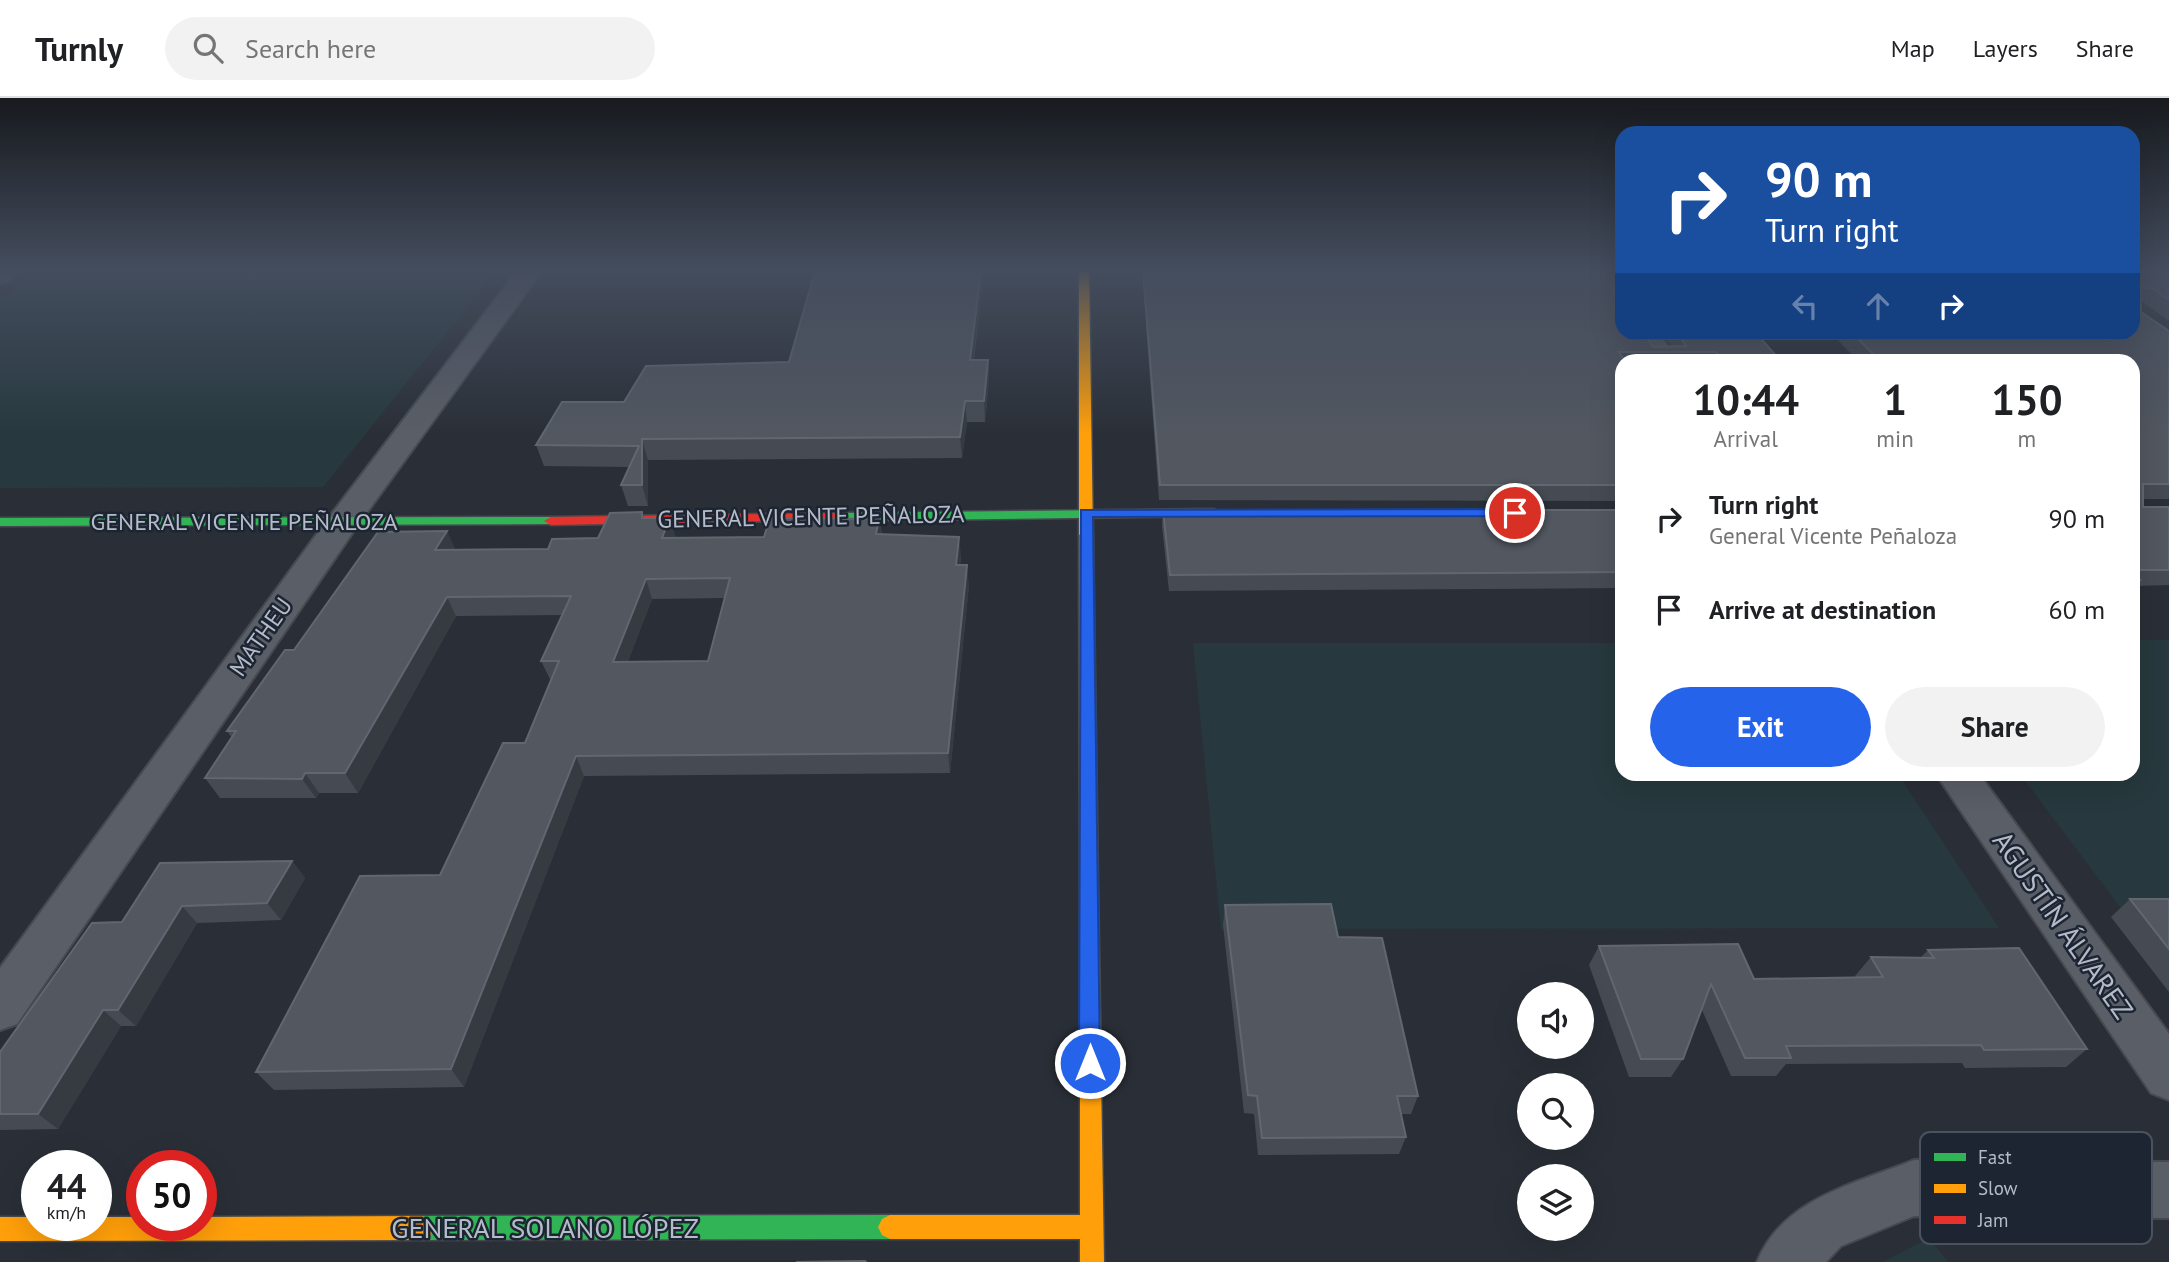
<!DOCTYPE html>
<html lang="en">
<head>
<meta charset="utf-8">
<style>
  :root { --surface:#fff; --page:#f2f2f2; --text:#202124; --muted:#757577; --line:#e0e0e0; --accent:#2563eb }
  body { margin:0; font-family:"PT Sans",sans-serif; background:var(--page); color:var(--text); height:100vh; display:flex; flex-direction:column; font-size:26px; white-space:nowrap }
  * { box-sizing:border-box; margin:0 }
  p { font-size:23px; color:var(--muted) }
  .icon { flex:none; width:38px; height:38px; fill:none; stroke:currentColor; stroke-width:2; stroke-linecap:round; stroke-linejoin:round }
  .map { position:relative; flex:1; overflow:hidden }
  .side { position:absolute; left:1615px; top:256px; width:525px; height:427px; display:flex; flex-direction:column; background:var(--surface); border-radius:21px; box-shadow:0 7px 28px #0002 }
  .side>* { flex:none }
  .guide { position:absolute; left:1615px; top:28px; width:525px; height:214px; border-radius:21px; box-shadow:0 7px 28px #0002; background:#1a4fa0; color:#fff; overflow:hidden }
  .tools { position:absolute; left:1517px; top:884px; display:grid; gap:14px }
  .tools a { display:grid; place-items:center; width:77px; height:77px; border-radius:50%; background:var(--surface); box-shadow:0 7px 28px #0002; font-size:35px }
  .speed { position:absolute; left:21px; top:1052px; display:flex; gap:14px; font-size:35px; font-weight:700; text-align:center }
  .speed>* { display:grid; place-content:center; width:91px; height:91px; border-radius:50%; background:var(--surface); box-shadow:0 7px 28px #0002; line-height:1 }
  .speed small { font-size:18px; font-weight:400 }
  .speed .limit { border:10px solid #d22; background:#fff; color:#111 }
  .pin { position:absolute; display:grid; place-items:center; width:60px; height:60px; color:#fff; margin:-30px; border:4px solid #fff; border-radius:50%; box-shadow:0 2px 7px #0007 }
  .me { position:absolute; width:77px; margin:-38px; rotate:0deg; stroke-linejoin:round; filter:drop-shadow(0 0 5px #0008) }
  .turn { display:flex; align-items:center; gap:24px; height:147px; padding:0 35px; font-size:32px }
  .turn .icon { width:91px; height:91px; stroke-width:2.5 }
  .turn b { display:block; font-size:49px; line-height:60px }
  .lanes { display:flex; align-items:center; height:66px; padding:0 35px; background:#0003; justify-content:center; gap:35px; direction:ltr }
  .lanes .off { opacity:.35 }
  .eta { display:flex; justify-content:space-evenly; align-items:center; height:119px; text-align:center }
  .eta b { font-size:42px; font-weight:700; line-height:49px }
  .primary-button { display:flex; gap:14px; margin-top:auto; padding:14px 35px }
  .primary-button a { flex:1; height:80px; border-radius:42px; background:var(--accent); color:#fff; font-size:28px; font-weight:700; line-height:80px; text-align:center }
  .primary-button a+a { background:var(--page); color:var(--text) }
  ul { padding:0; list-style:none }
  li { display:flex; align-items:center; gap:21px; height:91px; padding:0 35px }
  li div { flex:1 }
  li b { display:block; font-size:26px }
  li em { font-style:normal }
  header { display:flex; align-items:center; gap:42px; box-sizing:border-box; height:98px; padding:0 35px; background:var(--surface); border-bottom:2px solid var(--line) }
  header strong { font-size:33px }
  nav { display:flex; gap:38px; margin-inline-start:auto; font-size:24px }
  .search { width:490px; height:63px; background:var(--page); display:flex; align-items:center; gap:18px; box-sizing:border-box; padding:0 24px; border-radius:38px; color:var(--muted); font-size:26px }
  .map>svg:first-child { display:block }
</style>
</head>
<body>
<header>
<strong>Turnly</strong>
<div class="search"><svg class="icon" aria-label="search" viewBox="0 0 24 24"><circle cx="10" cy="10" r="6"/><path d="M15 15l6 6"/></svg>Search here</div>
<nav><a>Map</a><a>Layers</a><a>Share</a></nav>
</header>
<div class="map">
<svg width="2169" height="1164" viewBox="0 0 2169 1164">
  <rect width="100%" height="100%" fill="#2a2f37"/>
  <g fill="#27393e">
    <path d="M39 173H496L323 389 0 390V201Z"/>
    <path d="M2133 542H2169V826H2133L2020 676H2133Z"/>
    <path d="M1193 545H1622V676H1898L1999 830 1221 831Z"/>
    <path d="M1929 1140 1948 1164H1883Z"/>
  </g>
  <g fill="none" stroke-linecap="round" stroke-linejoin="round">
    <g stroke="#464a50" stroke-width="4">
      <g id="street">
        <path d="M0 173H18L9 183 0 185Z"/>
        <path d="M517 173H542L355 431 17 926 0 932V870L330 418Z"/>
        <path d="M1587 173H1612L1622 187V213L1613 210Z"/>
        <path d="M1631 234H1658L1678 262H1650Z"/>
        <path d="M1936 676H1979L2169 936V1002L2151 995Z"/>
        <path d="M1914 1062 2169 1064V1120L1914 1118 1841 1148 1826 1164H1757C1783 1100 1855 1086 1914 1062Z"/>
      </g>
    </g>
    <g stroke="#464a50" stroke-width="3">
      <g id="fast">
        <path d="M1214 411 1221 415 1219 418 837 423 830 419 837 415Z"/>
        <path d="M551 419 558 423 556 426 0 428V420Z"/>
        <path d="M890 1117 898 1121 902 1129 898 1137 890 1141 422 1142 414 1138 410 1130 414 1122 422 1118Z"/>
      </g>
    </g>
    <g stroke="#464a50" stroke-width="3">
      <g id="slow">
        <path d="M1079 173H1089L1093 437 1086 441 1079 437Z"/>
        <path d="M1089 779 1096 782 1098 787 1104 1164H1080V1141H890L882 1137 878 1129 882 1121 890 1117H1080V787L1082 782Z"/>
        <path d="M422 1118 430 1122 434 1130 430 1138 422 1142 0 1143V1119H37V1127H96V1119H142V1127H201V1119Z"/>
      </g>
    </g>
    <g stroke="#464a50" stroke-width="3">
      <g id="jam">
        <path d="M837 415 844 419 842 422 551 427 544 423 551 419Z"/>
        <path d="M1086 433 1093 437 1098 787 1096 792 1089 795 1082 792 1080 787 1079 437Z"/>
      </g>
    </g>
    <use href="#street" fill="#5a5e66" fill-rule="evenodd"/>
    <use href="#fast" fill="#30b455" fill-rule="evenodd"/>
    <use href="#slow" fill="#ff9f0a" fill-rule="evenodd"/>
    <use href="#jam" fill="#e5322d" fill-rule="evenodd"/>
  </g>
  <g fill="#464b53" fill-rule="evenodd">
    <path d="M815 173H984L974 262H988L989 282 985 324H967L962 360 648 362V408H628L621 387 629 369 544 368 536 347 624 304 789 264Z"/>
    <path d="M1142 173H1599L1622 234 1653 249 1671 248 1662 234H1755L1780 262H1622V403L1159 402Z"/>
    <path d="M1615 173H1622V183Z"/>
    <path d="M2133 173H2169V223L2144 205 2141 204V214L2169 233V401H2143V409H2169V487L2136 488 2133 491V262H1857L1830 234H2133Z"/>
    <path d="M1163 412H1622V490L1169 493 1162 428Z"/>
    <path d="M642 414 644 420 676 440 764 439 879 421 882 436 961 458 960 467 969 487 950 675 584 678 464 989 274 992 256 974 440 777 525 645 551 583 541 563 562 517 456 518 358 695H319L316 700H220L205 680 232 640 227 633 294 552 447 433 455 452 548 451 598 440ZM725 500 708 563H628L652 501Z"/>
    <path d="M292 763 305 780 281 822 197 825 136 928H121L58 1031 0 1032V954L122 824Z"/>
    <path d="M2130 801H2169V894L2111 819Z"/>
    <path d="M1225 807 1338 839 1418 998 1411 1016H1401L1406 1039 1399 1056 1258 1057 1254 1016 1244 1015 1223 827Z"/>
    <path d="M1599 848 1754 881 1856 880 1855 878 1871 859H1921L1928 852 2087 951 2066 969 1965 970 1962 965 1786 966 1776 978H1731L1702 912 1683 961 1671 979H1629L1589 867Z"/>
  </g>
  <g fill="#363b42">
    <path d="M981 173H984L971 282 970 262Z"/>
    <path d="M988 262 989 282 985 324 984 303Z"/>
    <path d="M965 303 967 324 962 360 960 339Z"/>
    <path d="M642 341 648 362V408L642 387Z"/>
    <path d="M670 420 676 440H662Z"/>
    <path d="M879 421 882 440 876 436Z"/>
    <path d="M447 433 456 453 435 452Z"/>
    <path d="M959 439 961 458 958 487 956 467Z"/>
    <path d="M967 467 969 487 950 675 948 655Z"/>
    <path d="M646 481 652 501 620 583 613 564Z"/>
    <path d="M447 499 456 518 358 695 345 675Z"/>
    <path d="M576 658 584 678 464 989 451 971Z"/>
    <path d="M305 675 319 695 316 700 302 681Z"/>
    <path d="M292 763 305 780 281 822 267 805Z"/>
    <path d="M182 808 197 825 136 928 118 912Z"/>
    <path d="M103 912 121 928 58 1031 38 1016Z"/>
  </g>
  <g fill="#525760" stroke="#616770" stroke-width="2" fill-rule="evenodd">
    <path d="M815 173H981L970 262H988L984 303H965L960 339 642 341V387H621L639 348 536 347 562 304H624L646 268 789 264Z"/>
    <path d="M1143 173H1599L1615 197 1622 199V234H1643L1653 249 1686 248 1677 234H1755L1780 262H1722L1716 254H1619L1624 262H1622V387H1160Z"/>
    <path d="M2133 173H2169V202L2153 191 2140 189 2141 214 2169 233V386H2143V409H2169V472H2133V262H1879L1851 234H2133Z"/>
    <path d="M1163 412H1622V474L1170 477Z"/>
    <path d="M642 414V420H670L662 440 764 439 770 420 879 421 876 436 959 439 956 467H967L948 655 576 658 451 971 256 974 360 778 440 777 503 645H525L559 563H541L571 498 447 499 345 675H305L302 681 205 680 236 633H227L285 552H294L378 434 447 433 435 452 548 451 552 441 598 440 610 415ZM730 480 708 563 613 564 646 481Z"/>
    <path d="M2133 475 2140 482H2133Z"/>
    <path d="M292 763 267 805 182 808 118 912H103L38 1016H0V954L92 825 122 824 160 765Z"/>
    <path d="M2130 801H2169V851Z"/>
    <path d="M1331 806 1338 839 1382 840 1418 998H1397L1406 1039 1262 1040 1257 998 1248 997 1225 807Z"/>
    <path d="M1738 846 1754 881 1883 879 1871 859 1934 860 1928 852 2019 850 2087 951 1984 952 1981 947 1786 948 1791 960H1745L1711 886 1683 961H1641L1599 848Z"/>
    <path d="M865 1163 866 1164H796Z"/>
  </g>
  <linearGradient id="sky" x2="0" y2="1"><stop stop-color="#171a1e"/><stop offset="0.51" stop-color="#444d5e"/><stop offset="1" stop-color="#444d5e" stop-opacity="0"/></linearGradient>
  <rect width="2169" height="336" fill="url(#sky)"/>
  <path fill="#2563eb" stroke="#184099" stroke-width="2" d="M1515 411 1522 415 1520 418 1093 419 1100 965 1097 972 1090 974 1082 972 1079 965 1081 412Z"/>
  <g text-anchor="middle" stroke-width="5" stroke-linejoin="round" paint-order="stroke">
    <g font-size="24" fill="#b4bbc9" stroke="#1d2533">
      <text transform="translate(811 419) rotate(-1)" y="8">GENERAL VICENTE PEÑALOZA</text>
      <text x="244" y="432">GENERAL VICENTE PEÑALOZA</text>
      <text transform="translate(261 539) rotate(-55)" y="8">MATHEU</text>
    </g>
    <g font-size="28" fill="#b4bbc9" stroke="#1d2533">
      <text transform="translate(2063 827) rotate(55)" y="10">AGUSTÍN ÁLVAREZ</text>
      <text x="545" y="1140">GENERAL SOLANO LÓPEZ</text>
    </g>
  </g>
  <rect x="1920" y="1034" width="232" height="112" rx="10" fill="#1d2533" stroke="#4a5260" stroke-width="2"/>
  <rect x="1934" y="1055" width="32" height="8" fill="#30b455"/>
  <rect x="1934" y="1086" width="32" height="9" fill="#ff9f0a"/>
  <rect x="1934" y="1118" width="32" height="8" fill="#e5322d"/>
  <g font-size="19" fill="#b4bbc9">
    <text x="1978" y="1066">Fast</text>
    <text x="1978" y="1097">Slow</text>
    <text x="1978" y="1129">Jam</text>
  </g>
</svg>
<div class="tools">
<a><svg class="icon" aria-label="sound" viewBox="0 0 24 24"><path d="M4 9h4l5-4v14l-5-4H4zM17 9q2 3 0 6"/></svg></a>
<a><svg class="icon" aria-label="search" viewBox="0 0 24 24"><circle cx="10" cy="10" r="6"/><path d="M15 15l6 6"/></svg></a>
<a><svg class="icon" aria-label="layers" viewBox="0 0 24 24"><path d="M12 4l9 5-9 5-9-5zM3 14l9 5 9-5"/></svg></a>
</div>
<div class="speed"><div>44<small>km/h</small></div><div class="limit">50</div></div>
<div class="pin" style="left:1515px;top:415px;background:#d93025"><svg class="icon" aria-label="arrive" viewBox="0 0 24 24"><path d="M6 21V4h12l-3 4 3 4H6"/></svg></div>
<svg class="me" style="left:1090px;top:965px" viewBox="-20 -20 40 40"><circle r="17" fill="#2563eb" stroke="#fff" stroke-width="3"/><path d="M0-11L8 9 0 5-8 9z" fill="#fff"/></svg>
<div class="guide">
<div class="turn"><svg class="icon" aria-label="right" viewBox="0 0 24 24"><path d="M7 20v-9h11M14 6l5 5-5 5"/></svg><div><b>90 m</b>Turn right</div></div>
<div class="lanes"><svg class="icon off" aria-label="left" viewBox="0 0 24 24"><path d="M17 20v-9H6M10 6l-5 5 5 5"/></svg><svg class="icon off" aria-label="ahead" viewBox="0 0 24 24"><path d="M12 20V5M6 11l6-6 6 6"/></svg><svg class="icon" aria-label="right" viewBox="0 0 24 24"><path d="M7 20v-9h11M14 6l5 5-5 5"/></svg></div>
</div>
<section class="side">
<div class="eta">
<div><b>10:44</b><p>Arrival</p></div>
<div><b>1</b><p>min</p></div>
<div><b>150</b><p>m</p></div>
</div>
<ul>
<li><svg class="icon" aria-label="right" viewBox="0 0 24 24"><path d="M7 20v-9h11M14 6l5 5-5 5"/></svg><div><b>Turn right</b><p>General Vicente Peñaloza</p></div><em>90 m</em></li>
<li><svg class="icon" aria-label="arrive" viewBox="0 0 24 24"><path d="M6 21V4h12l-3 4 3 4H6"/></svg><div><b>Arrive at destination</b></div><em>60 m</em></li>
</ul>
<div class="primary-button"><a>Exit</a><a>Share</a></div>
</section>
</div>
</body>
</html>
